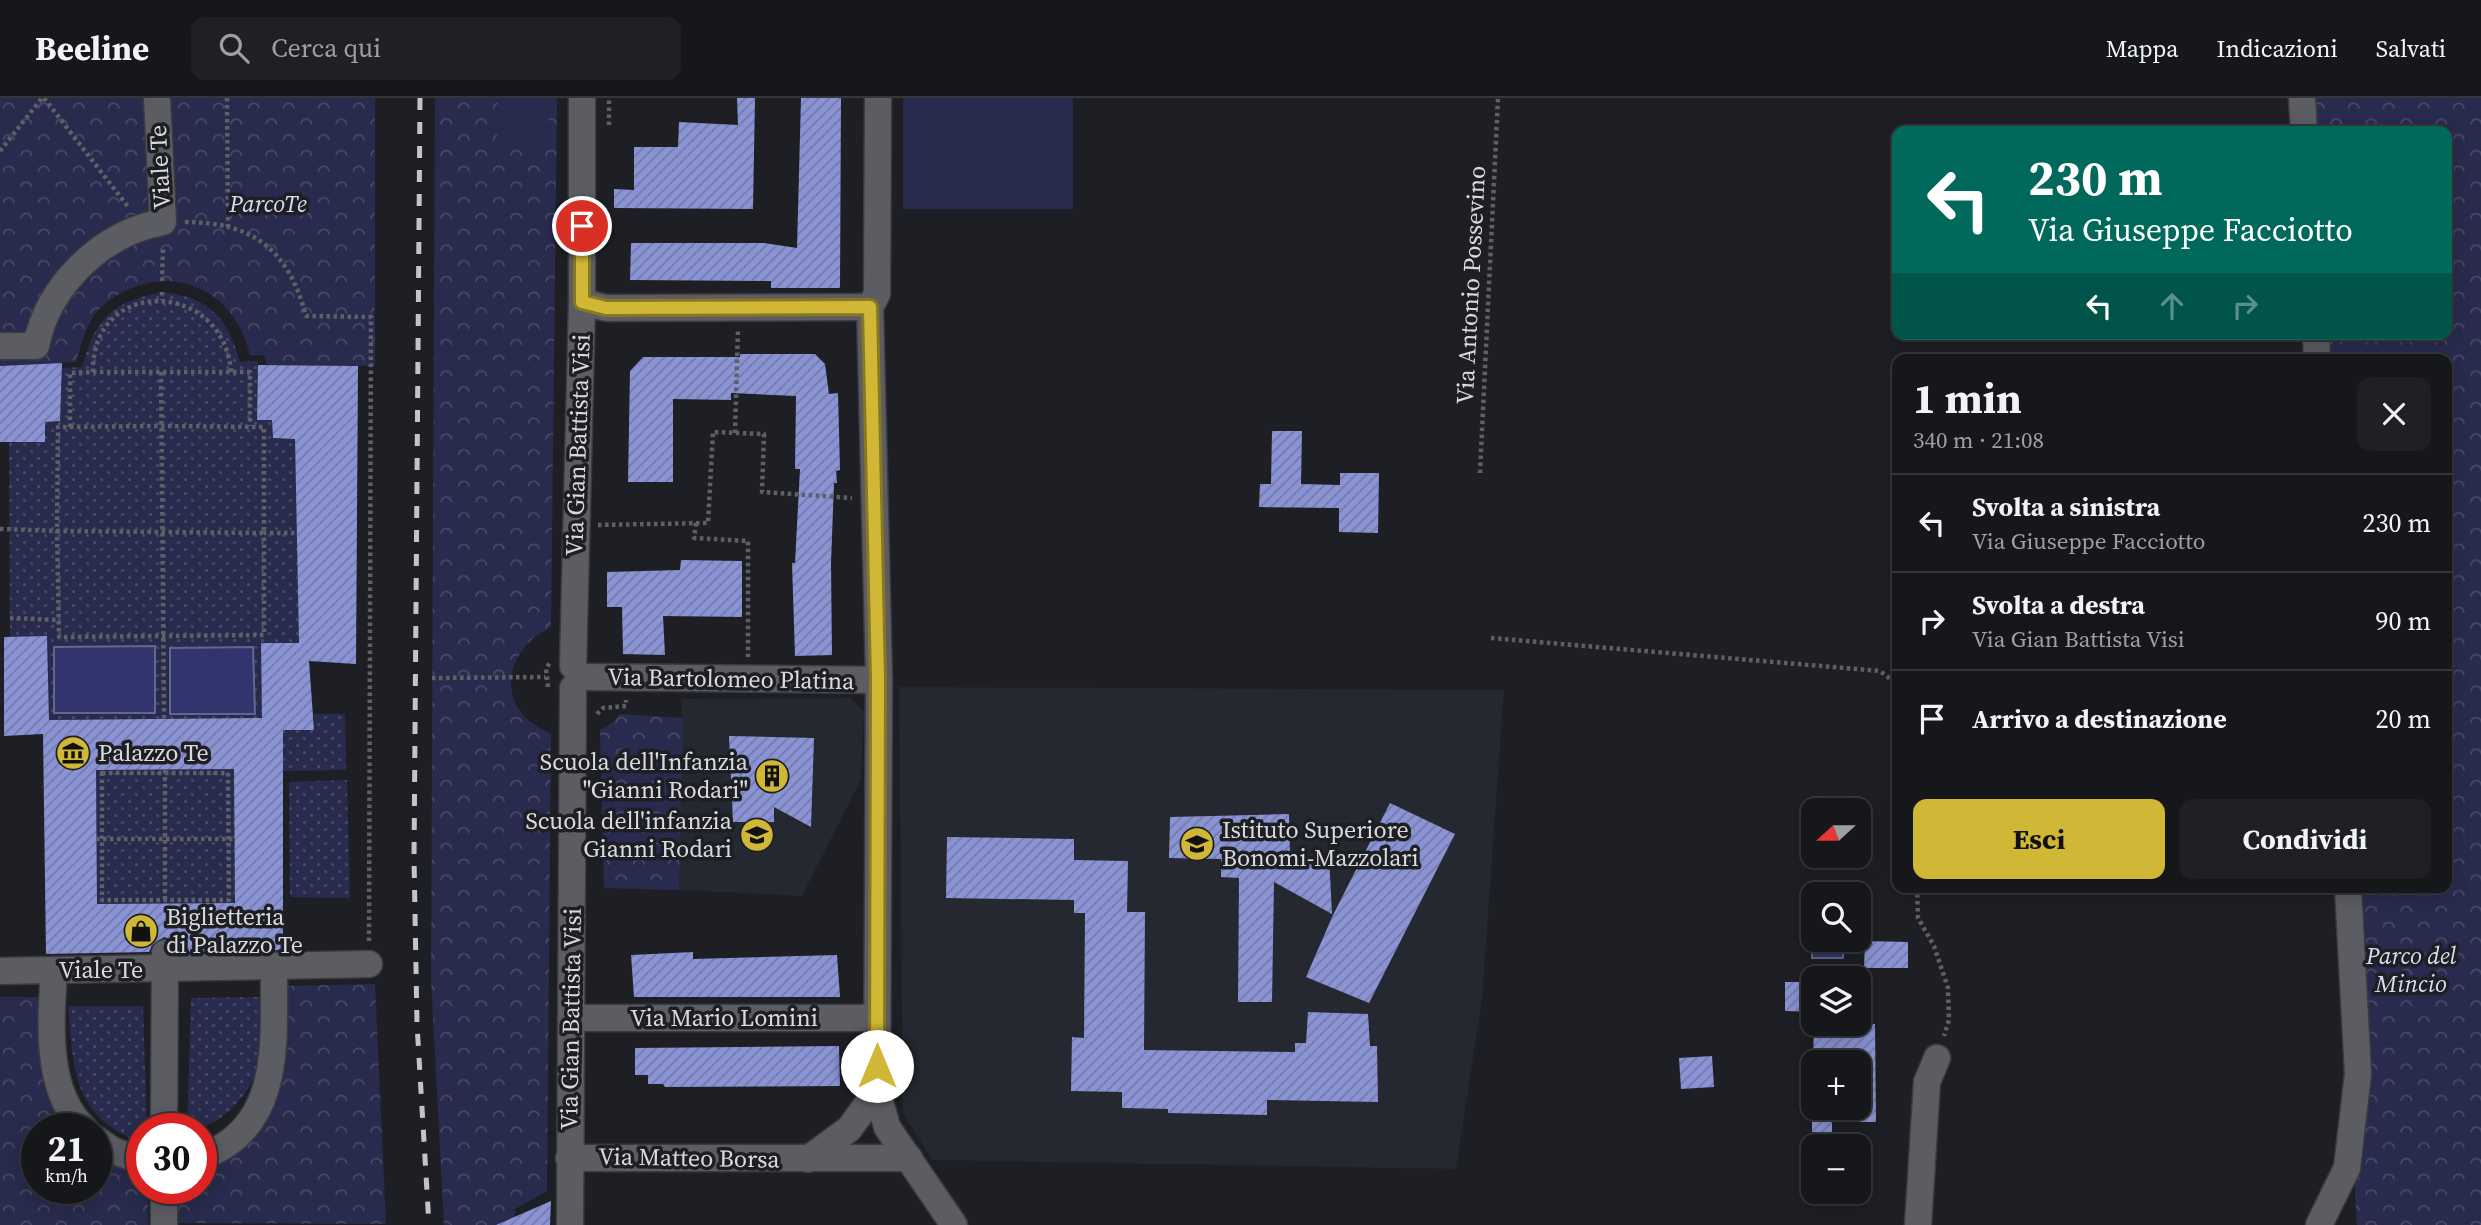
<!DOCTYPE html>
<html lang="it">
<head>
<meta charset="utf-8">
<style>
  :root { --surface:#16171b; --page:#1f2024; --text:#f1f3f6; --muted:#9e9fa3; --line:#35363a; --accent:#d1b736 }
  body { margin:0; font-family:"Source Serif 4",serif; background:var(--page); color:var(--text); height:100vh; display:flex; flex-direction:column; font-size:26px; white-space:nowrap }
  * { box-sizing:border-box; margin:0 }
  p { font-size:23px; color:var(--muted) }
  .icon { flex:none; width:38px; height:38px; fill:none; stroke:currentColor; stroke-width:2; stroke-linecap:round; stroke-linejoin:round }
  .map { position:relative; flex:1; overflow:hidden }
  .side { position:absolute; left:1892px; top:256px; width:560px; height:539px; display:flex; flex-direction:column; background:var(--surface); border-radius:14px; box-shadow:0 4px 18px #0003,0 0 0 2px var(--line) }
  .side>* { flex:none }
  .hud { position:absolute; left:1892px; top:28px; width:560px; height:214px; border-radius:14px; box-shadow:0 4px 18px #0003,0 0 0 2px var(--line); background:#00695c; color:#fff; overflow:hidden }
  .needle { width:46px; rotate:249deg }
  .fabs { position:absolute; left:1801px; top:700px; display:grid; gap:14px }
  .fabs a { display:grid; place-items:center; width:70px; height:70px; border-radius:14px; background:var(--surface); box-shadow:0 4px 18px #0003,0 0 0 2px var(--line); font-size:35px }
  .speed { position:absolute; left:21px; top:1015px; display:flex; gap:14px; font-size:35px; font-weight:700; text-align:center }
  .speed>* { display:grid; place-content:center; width:91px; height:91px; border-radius:50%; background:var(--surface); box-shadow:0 4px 18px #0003,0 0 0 2px var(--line); line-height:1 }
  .speed small { font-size:18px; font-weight:400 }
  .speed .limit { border:10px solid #d22; background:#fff; color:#111 }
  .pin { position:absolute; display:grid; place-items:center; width:60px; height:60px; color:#fff; margin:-30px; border:4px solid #fff; border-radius:50%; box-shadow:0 2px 7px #0007 }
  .me { position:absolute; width:77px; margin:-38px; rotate:0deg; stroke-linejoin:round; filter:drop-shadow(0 0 5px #0008) }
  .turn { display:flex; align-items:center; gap:24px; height:147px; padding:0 21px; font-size:32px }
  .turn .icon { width:91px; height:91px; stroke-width:2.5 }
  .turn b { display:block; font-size:49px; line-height:60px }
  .lanes { display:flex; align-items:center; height:66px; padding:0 21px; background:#0003; justify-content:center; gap:35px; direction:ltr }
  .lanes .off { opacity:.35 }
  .round { display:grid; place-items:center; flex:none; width:74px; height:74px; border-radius:14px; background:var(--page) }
  .summary { display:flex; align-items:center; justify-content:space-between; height:119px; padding:0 21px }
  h1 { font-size:42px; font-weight:700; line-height:52px }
  .action { display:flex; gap:14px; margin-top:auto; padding:14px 21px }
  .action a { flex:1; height:80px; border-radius:14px; background:var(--accent); color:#111; font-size:28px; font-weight:700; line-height:80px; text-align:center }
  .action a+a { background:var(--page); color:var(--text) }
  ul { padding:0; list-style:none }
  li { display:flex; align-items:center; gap:21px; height:98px; padding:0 21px; border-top:2px solid var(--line) }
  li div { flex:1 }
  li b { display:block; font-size:26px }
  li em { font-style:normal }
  header { display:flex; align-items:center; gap:42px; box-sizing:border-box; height:98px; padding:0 35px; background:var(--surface); border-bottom:2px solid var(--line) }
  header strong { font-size:33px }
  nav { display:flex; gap:38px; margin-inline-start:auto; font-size:24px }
  .search { width:490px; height:63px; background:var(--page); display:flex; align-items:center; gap:18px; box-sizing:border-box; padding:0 24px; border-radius:14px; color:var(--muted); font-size:26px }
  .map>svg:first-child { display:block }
</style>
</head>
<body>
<header>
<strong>Beeline</strong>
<div class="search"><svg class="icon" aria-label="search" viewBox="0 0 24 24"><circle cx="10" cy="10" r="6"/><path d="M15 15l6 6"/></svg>Cerca qui</div>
<nav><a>Mappa</a><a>Indicazioni</a><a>Salvati</a></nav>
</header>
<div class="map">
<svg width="2481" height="1127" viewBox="0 0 2481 1127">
  <defs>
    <pattern id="park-crowns" width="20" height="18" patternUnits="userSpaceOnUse" patternTransform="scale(1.75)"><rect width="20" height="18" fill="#282b4d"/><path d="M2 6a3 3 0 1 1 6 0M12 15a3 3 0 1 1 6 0" fill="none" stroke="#474966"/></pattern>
    <pattern id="garden-dots" width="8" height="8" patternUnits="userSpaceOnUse" patternTransform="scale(1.75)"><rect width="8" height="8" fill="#282b4d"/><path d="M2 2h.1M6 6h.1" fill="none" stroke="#474966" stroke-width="1.8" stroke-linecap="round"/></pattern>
    <pattern id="building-hatch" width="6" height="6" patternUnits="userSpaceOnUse" patternTransform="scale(1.75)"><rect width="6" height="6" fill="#8a93d4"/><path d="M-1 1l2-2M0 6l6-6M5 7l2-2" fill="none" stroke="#747aa8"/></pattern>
  </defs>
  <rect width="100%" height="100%" fill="#1e1f24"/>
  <g fill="#252731">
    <path d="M899 589 1504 592 1482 901 1456 1071 932 1062 903 1015Z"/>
    <path d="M850 600 864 613 861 681 802 798 679 792 682 601Z"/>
  </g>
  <g fill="url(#park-crowns)">
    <path d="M0 0H375V268L267 267 264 257H250C233 183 156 159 100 210 87 223 81 248 76 264L0 268Z"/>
    <path d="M435 0H557L551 529C515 545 494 591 528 622 534 627 544 632 551 636L547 1093 515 1111 514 1127H444L431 881Z"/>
    <path d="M2288 0H2481V1127H2357L2336 789H2446V261H2304L2302 236H2446V33H2290Z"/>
    <path d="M619 616 683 620 679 792 604 790 600 632 615 623Z"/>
    <path d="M375 886 386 1126 176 1125 175 1090H201V1071L265 1019 281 984 280 888Z"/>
    <path d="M0 899H44L74 1031H37V1090H96V1053L142 1071V1090H148V1127H0Z"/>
  </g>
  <g fill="url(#garden-dots)">
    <path d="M162 194C209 199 228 220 240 264L258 263 257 322H272L273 340 295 341 299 545H261L262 620 49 622 47 539H10L9 344H45V324L60 322 62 270 82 269C96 220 111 204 162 194Z"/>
    <path d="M314 616H345L346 672 283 673V632H314Z"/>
    <path d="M234 671 235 805 97 806 96 672Z"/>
    <path d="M347 682 350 800 290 799 289 684Z"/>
    <path d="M260 899C260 919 264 945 259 965 251 996 221 1031 187 1031L191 900Z"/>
    <path d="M68 908H143L147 1031H142V1045C72 1018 74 974 68 908Z"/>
  </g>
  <g fill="#282b4d">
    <path d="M498 0H549L548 47 497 46Z"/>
    <rect x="903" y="0" width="170" height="111"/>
  </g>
  <g fill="#31346d" stroke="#63668f" stroke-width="2">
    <path d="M155 548V615H54V549Z"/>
    <path d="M253 549 255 616H170V550Z"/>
    <rect x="1812" y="845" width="31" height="15"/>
  </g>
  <g fill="url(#building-hatch)" fill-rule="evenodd">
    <path d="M737 0H755L753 111 614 110V91L634 92V49H678L679 24 738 27Z"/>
    <path d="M801 0H841L840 190H771V183L630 182 631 145H764L797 150Z"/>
    <path d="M740 256H815L825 266 829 296 838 295 840 372 836 373 837 385H834L831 465 832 557 795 558 792 465H795L800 371H795L796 298 731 295V302L673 301V384H628L630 273 643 259H740Z"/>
    <path d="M62 265 60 323 45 324V344H0V268Z"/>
    <path d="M258 267 358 268 356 566 309 563 314 632H283V852L181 854 173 842 164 839 152 847 149 854 46 856 43 636 4 638V539L47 538 49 622 262 620 261 545H299L295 341 273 340 272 322H257ZM234 671 235 805 97 806 96 672Z"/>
    <path d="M1272 333H1302L1301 386 1340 387V375H1379L1378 435 1339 434V410L1259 409 1260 386H1271Z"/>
    <path d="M681 462 742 463V519L663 518 665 557 623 556 622 509H607V474L680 472Z"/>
    <path d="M729 638 814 640 811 729 774 709V724H733Z"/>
    <path d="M1390 705 1455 736 1369 905 1306 879 1333 817Z"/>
    <path d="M1289 716 1290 758H1329L1332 816 1274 784 1272 904H1238L1239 780 1221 779V761L1169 760 1170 719Z"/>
    <path d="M947 739 1074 741V762L1128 763 1127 814H1145L1144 952 1295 954V945H1306L1308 914 1368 916 1370 948H1377L1378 1004 1267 1002V1017L1168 1015V1011L1122 1010V994L1071 993 1072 939 1084 940 1085 815H1074V802L946 800Z"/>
    <path d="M1865 843 1908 844V870H1864Z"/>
    <path d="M693 854V861L837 857 840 899H634L631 857Z"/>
    <path d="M1785 884H1804V894H1813V914L1785 913Z"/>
    <path d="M1814 926H1875L1876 1024H1858V964H1813Z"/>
    <path d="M839 948 840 988 665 989 663 986H648V977H635V950Z"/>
    <path d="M1712 958 1714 989 1681 991 1679 960Z"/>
    <path d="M1812 1010H1832V1035L1812 1034Z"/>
    <path d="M551 1103 550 1127H496Z"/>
  </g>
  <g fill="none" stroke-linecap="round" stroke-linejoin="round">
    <g stroke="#3a3a3f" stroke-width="29">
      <g id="minor">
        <path d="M878 0 877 196 870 209 879 582 877 993 887 1029 954 1127"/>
        <path d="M2302 0 2304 33"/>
        <path d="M582 204 606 210 870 209"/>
        <path d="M2316 236 2317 261"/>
        <path d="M0 248H36C48 187 102 135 163 124L157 0"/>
        <path d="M573 568 582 204V0"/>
        <path d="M584 579 879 582"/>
        <path d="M54 872C51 921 44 994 85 1031"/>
        <path d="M0 873 369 866"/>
        <path d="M571 920H877"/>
        <path d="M164 1031 165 855"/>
        <path d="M96 1041 114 1053 142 1063"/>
        <path d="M201 1059C285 1029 273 940 274 869"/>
        <path d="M569 1060H909"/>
        <path d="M808 1061 849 1031 877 993"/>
        <path d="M164 1090V1127"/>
        <path d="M570 1127 573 590"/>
        <path d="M1918 1127 1927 984 1937 960"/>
        <path d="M2319 1127 2347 1070 2358 976 2348 789"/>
      </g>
    </g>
    <g stroke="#5f6065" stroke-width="4.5" stroke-dasharray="3.5 3.5" stroke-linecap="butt">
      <path d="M44 0 129 110"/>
      <path d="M227 0 228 129"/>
      <path d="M609 27V0"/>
      <path d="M0 53 42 0"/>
      <path d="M185 124C254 124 289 153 306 218L371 219 369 844"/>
      <path d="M162 183 163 149"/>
      <path d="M162 194V202"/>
      <path d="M93 274C91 178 224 181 231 274"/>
      <path d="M161 274 164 621"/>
      <path d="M161 328 264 329V435L57 433 58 329Z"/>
      <path d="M70 329V275L93 274H250V328"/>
      <path d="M735 335 738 231"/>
      <path d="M1480 375 1498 0"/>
      <path d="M696 425 694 440 748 443V559"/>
      <path d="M598 427 708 425 713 334 764 336 762 394 852 400"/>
      <path d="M0 431 57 433 59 539 264 537V435H295"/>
      <path d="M10 520 59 522"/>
      <path d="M1491 540 1880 573 1897 586"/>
      <path d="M432 580 545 579"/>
      <path d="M548 589 546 571 550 564"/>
      <path d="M597 616 603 610 626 608V602"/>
      <path d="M165 672V805"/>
      <path d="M102 675H228L229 802H102Z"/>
      <path d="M96 741H235"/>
      <path d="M1917 789 1918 820 1934 848 1948 890 1949 922 1944 938"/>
    </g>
    <use href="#minor" stroke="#5c5d63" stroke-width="26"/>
    <path stroke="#c3c4c7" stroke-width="5" stroke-dasharray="12 12" stroke-linecap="butt" d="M420 0 414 760 417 926 429 1127"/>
  </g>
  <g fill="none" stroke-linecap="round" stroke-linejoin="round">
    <g stroke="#887723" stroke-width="18">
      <path id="route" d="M582 128V204L606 210 870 209 878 582 877 968"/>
    </g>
    <use href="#route" stroke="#d1b736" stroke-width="12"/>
  </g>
  <defs>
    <g id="museum-disc" transform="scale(1.75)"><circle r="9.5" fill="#d1b736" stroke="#1e1f24"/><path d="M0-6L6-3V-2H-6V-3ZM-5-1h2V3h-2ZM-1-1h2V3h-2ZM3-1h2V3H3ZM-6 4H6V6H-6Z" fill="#111"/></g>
    <g id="building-disc" transform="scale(1.75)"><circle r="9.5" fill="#d1b736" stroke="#1e1f24"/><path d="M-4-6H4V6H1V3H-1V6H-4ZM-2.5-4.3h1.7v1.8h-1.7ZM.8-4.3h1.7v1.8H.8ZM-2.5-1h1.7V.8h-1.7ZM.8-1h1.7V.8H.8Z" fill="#111"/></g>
    <g id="school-disc" transform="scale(1.75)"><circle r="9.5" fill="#d1b736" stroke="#1e1f24"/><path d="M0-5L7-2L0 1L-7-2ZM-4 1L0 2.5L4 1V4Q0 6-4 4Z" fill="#111"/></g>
    <g id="shop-disc" transform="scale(1.75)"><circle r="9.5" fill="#d1b736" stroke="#1e1f24"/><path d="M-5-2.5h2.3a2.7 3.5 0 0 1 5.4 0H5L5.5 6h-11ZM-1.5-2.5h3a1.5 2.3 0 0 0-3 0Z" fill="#111"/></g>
  </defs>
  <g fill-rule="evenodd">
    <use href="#museum-disc" x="73" y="655"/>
    <use href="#building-disc" x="772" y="678"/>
    <use href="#school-disc" x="757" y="737"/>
    <use href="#school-disc" x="1197" y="746"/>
    <use href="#shop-disc" x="141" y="833"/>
  </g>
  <g text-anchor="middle" stroke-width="7" stroke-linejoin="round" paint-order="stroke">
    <g font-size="24" fill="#d9dadd" stroke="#1e1f24">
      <text transform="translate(160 69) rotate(-93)" y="8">Viale Te</text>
      <text transform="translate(1471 187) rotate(-87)" y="8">Via Antonio Possevino</text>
      <text transform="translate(578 347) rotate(-88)" y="8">Via Gian Battista Visi</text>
      <text transform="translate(731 581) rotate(1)" y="8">Via Bartolomeo Platina</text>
      <text x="101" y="880">Viale Te</text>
      <text x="724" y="928">Via Mario Lomini</text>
      <text transform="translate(571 921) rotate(-89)" y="8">Via Gian Battista Visi</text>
      <text transform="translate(689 1060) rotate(1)" y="8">Via Matteo Borsa</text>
    </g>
    <g font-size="24" font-style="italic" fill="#d9dcef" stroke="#1e1f24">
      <text x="268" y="114">ParcoTe</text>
      <text x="2411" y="866">Parco del<tspan x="2411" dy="28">Mincio</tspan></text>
    </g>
    <g font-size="24" fill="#d9dadd" stroke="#1e1f24" text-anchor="start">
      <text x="98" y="663">Palazzo Te</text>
      <text x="748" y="672" text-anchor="end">Scuola dell'Infanzia<tspan x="748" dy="28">"Gianni Rodari"</tspan></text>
      <text x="732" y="731" text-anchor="end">Scuola dell'infanzia<tspan x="732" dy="28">Gianni Rodari</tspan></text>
      <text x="1222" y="740">Istituto Superiore<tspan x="1222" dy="28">Bonomi-Mazzolari</tspan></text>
      <text x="166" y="827">Biglietteria<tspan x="166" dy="28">di Palazzo Te</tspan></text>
    </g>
  </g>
</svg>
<div class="fabs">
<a><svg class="needle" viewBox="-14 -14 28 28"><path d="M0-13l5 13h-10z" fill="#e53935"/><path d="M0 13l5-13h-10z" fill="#9e9fa3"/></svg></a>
<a><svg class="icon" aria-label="search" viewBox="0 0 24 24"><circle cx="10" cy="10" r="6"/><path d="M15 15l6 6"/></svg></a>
<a><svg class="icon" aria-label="layers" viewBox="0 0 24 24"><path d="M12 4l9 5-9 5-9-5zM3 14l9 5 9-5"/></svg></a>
<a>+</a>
<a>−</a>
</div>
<div class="speed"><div>21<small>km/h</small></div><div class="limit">30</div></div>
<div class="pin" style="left:582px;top:128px;background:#d93025"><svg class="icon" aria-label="arrive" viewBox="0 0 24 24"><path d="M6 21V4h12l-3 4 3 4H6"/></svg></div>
<svg class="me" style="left:877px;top:968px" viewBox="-20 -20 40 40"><circle r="19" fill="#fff"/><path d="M0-13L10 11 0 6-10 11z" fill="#d1b736"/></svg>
<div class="hud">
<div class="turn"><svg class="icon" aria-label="left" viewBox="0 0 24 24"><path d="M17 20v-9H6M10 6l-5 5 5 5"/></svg><div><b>230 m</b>Via Giuseppe Facciotto</div></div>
<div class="lanes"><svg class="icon" aria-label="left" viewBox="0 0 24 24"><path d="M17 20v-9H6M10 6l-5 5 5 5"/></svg><svg class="icon off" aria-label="ahead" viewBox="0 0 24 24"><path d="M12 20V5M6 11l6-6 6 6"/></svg><svg class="icon off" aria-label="right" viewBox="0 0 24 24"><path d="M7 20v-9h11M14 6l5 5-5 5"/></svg></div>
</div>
<section class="side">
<div class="summary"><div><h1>1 min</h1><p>340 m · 21:08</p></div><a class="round"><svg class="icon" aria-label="close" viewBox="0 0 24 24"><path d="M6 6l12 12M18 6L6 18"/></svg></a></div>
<ul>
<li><svg class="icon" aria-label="left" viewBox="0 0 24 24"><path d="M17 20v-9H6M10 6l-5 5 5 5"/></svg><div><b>Svolta a sinistra</b><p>Via Giuseppe Facciotto</p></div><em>230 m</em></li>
<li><svg class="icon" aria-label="right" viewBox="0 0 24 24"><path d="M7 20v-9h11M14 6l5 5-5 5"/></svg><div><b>Svolta a destra</b><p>Via Gian Battista Visi</p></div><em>90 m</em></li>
<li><svg class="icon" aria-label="arrive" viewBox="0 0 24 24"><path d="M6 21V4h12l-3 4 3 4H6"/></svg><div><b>Arrivo a destinazione</b></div><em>20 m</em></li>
</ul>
<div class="action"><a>Esci</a><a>Condividi</a></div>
</section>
</div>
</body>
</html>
